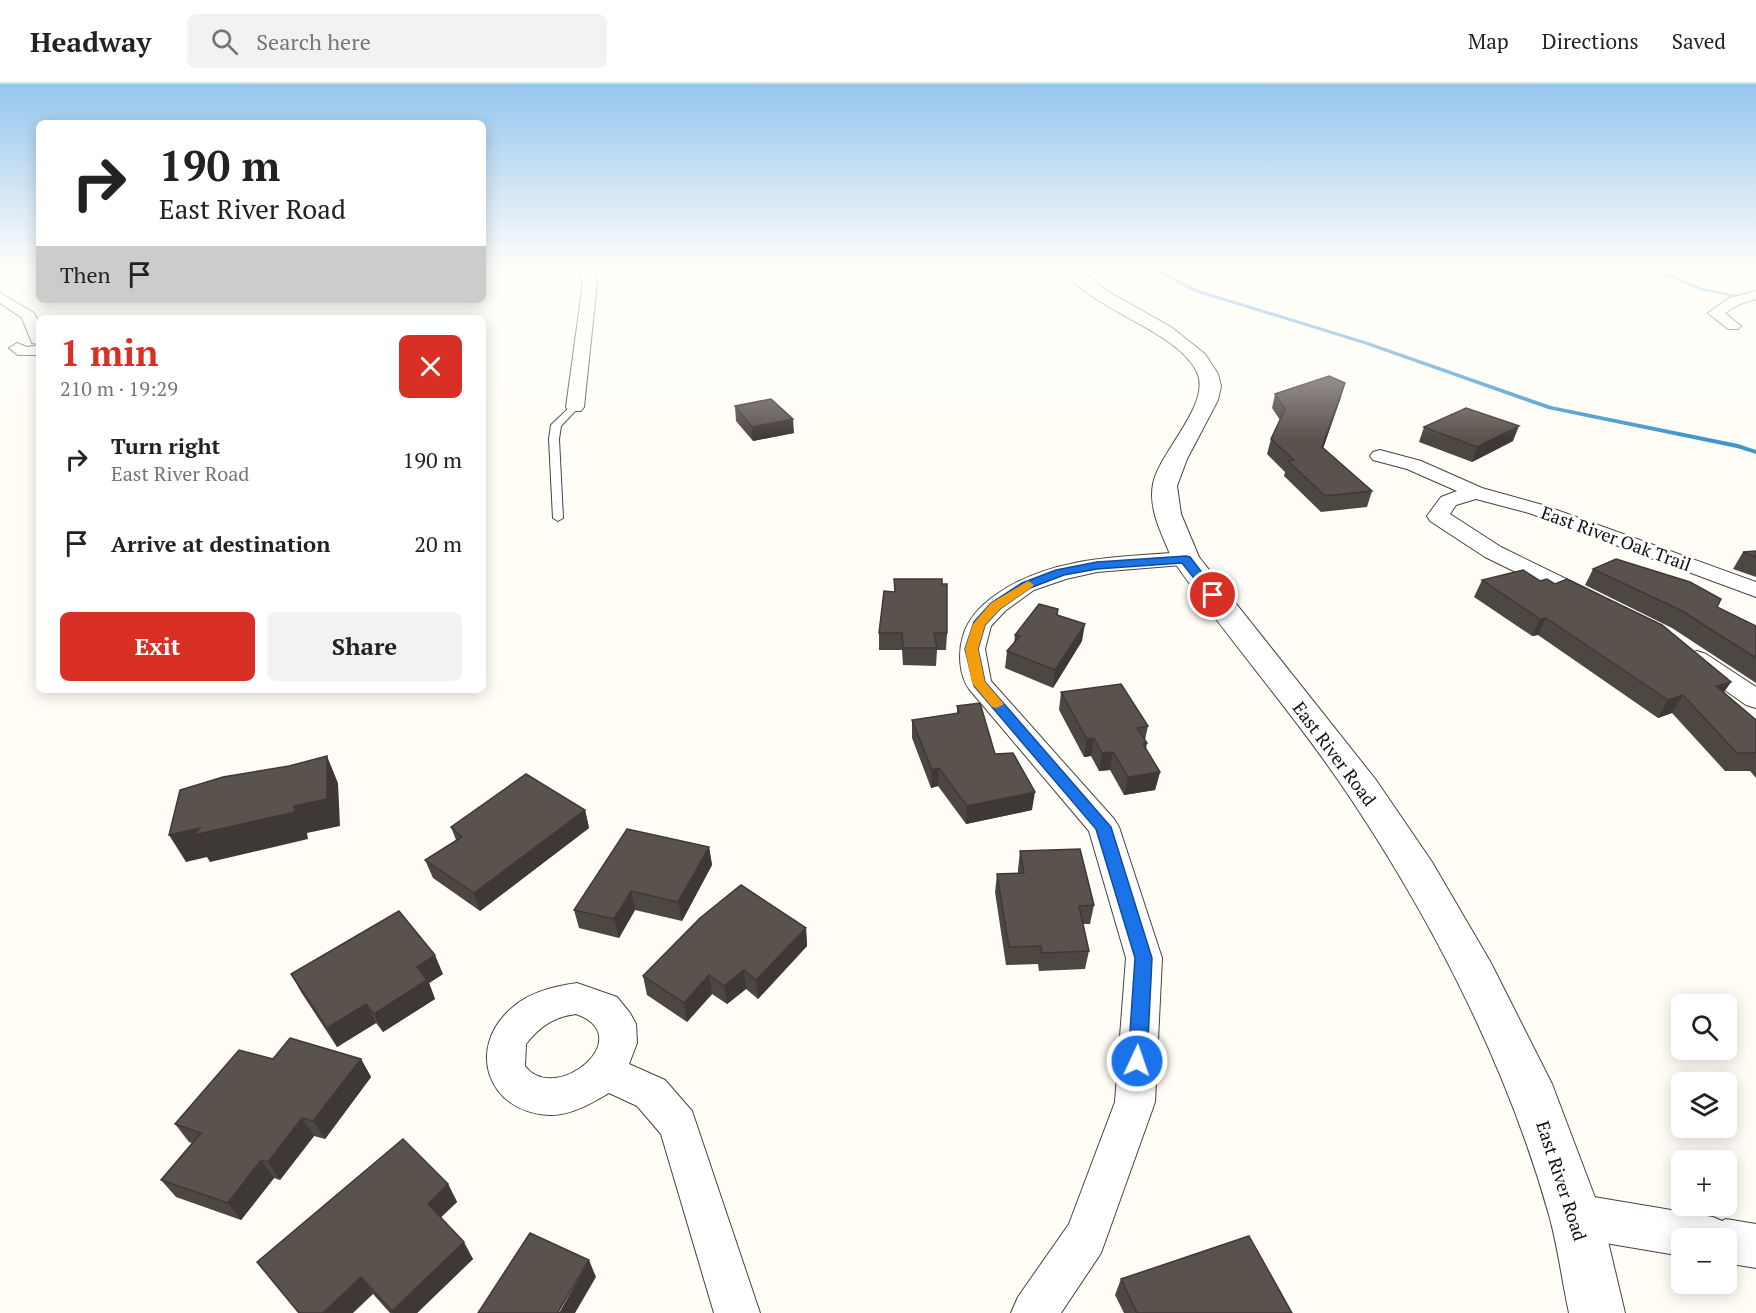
<!DOCTYPE html>
<html lang="en">
<head>
<meta charset="utf-8">
<style>
  :root { --surface:#fff; --page:#f2f2f2; --text:#222; --muted:#767676; --line:#e0e0e0; --accent:#d93025 }
  body { margin:0; font-family:"PT Serif",serif; background:var(--page); color:var(--text); height:100vh; display:flex; flex-direction:column; font-size:22px; white-space:nowrap }
  * { box-sizing:border-box; margin:0 }
  p { font-size:20px; color:var(--muted) }
  .icon { flex:none; width:33px; height:33px; fill:none; stroke:currentColor; stroke-width:2; stroke-linecap:round; stroke-linejoin:round }
  .map { position:relative; flex:1; overflow:hidden }
  .drawer { position:absolute; left:36px; top:231px; width:450px; height:378px; display:flex; flex-direction:column; background:var(--surface); border-radius:9px; box-shadow:0 3px 15px #0003 }
  .drawer>* { flex:none }
  .hud { position:absolute; left:36px; top:36px; width:450px; height:183px; border-radius:9px; box-shadow:0 3px 15px #0003; background:#fff; color:var(--text); overflow:hidden }
  .buttons { position:absolute; left:1671px; top:910px; display:grid; gap:12px }
  .buttons a { display:grid; place-items:center; width:66px; height:66px; border-radius:9px; background:var(--surface); box-shadow:0 3px 15px #0003; font-size:30px }
  .pin { position:absolute; display:grid; place-items:center; width:51px; height:51px; color:#fff; margin:-26px; border:3px solid #fff; border-radius:50%; box-shadow:0 2px 6px #0007 }
  .me { position:absolute; width:66px; margin:-33px; rotate:3deg; stroke-linejoin:round; filter:drop-shadow(0 0 4px #0008) }
  .turn { display:flex; align-items:center; gap:21px; height:126px; padding:0 24px; font-size:27px }
  .turn .icon { width:78px; height:78px; stroke-width:2.5 }
  .turn b { display:block; font-size:42px; line-height:51px }
  .then { display:flex; align-items:center; height:57px; padding:0 24px; background:#0003; gap:12px; font-size:22px }
  .round { display:grid; place-items:center; flex:none; width:63px; height:63px; border-radius:9px; background:var(--page) }
  .overview { display:flex; align-items:center; justify-content:space-between; height:102px; padding:0 24px }
  h1 { font-size:36px; font-weight:800; line-height:45px; color:var(--accent) }
  .action { display:flex; gap:12px; margin-top:auto; padding:12px 24px }
  .action a { flex:1; height:69px; border-radius:9px; background:var(--accent); color:#fff; font-size:24px; font-weight:800; line-height:69px; text-align:center }
  .action a+a { background:var(--page); color:var(--text) }
  ul { padding:0; list-style:none }
  li { display:flex; align-items:center; gap:18px; height:84px; padding:0 24px }
  li div { flex:1 }
  li b { display:block; font-size:22px }
  li em { font-style:normal }
  header { display:flex; align-items:center; gap:36px; box-sizing:border-box; height:84px; padding:0 30px; background:var(--surface); border-bottom:2px solid var(--line) }
  header strong { font-size:28px }
  nav { display:flex; gap:33px; margin-inline-start:auto; font-size:21px }
  .search { width:420px; height:54px; background:var(--page); display:flex; align-items:center; gap:15px; box-sizing:border-box; padding:0 21px; border-radius:9px; color:var(--muted); font-size:22px }
  .map>svg:first-child { display:block }
</style>
</head>
<body>
<header>
<strong>Headway</strong>
<div class="search"><svg class="icon" aria-label="search" viewBox="0 0 24 24"><circle cx="10" cy="10" r="6"/><path d="M15 15l6 6"/></svg>Search here</div>
<nav><a>Map</a><a>Directions</a><a>Saved</a></nav>
</header>
<div class="map">
<svg width="1756" height="1229" viewBox="0 0 1756 1229">
  <rect width="100%" height="100%" fill="#fffdf5"/>
  <g fill="none" stroke-linecap="round" stroke-linejoin="round">
    <g fill="#3f96cf" fill-rule="evenodd">
      <path d="M1148 183H1154L1199 206 1368 258 1551 322 1738 360 1756 366V370L1737 364 1548 325 1364 260 1195 208Z"/>
      <path d="M1646 183H1652L1702 204 1756 215V217L1699 206Z"/>
    </g>
    <g stroke="#444" stroke-width="2">
      <path id="service" d="M572 321 579 323 561 342 559 355 563 434 558 437 553 434 549 355 551 341Z"/>
    </g>
    <g stroke="#444" stroke-width="2">
      <g id="minor">
        <path d="M578 183H592L597 199 584 323 581 327H569L566 323 583 199Z"/>
        <path d="M1756 207V215L1740 220 1725 229 1741 242 1738 245H1728L1708 229 1729 214Z"/>
        <path d="M0 209 34 229 39 238V260L32 259 22 234 0 219Z"/>
        <path d="M17 259 27 263 39 261V271H18L9 264Z"/>
        <path d="M1380 366 1421 377 1482 404 1543 421 1756 498V513L1529 429 1476 415 1456 421 1450 430 1501 463 1599 511 1603 516 1599 521 1591 523 1583 521 1485 473 1430 437 1427 432 1441 413 1457 407 1407 385 1373 376 1370 372 1373 368Z"/>
        <path d="M1186 468 1194 470 1197 475 1194 480 1097 488 1066 495 1034 506 1005 527 991 542 985 565 991 597 1114 735 1119 743 1162 874 1155 1018 1101 1169 1061 1229H1011L1018 1213 1069 1140 1115 1018 1126 874 1089 747 969 605C959 591 958 568 963 552 968 534 981 521 997 510 1052 472 1121 473 1186 468Z"/>
        <path d="M1697 567 1706 570 1756 603V624L1746 621 1688 580 1684 575 1688 570Z"/>
        <path d="M577 899 617 913 630 929 636 940 637 959 629 980 665 996 692 1027 760 1229H714L661 1050 637 1022 609 1009C592 1019 570 1032 549 1031 487 1028 465 963 513 923 530 908 555 902 577 899ZM576 930C640 953 555 1022 525 982L526 960C540 942 554 933 576 930Z"/>
        <path d="M1576 1110 1713 1133 1722 1137 1726 1135 1756 1140V1184L1726 1179V1155H1682V1172L1576 1154 1561 1147 1554 1132 1561 1117Z"/>
      </g>
    </g>
    <g stroke="#444" stroke-width="2">
      <path id="tertiary" d="M1060 183H1078L1107 207 1171 243 1205 270 1218 290 1221 302 1218 316 1187 375 1177 402 1181 430 1199 473 1376 696 1432 778 1491 879 1552 1000 1602 1132 1625 1229H1569C1562 1197 1558 1163 1549 1131 1508 985 1435 841 1351 715 1296 632 1229 557 1172 475 1163 452 1148 426 1153 400 1159 368 1212 320 1197 288 1176 245 1091 227 1060 183Z"/>
    </g>
    <use href="#service" fill="#fff" fill-rule="evenodd"/>
    <use href="#minor" fill="#fff" fill-rule="evenodd"/>
    <use href="#tertiary" fill="#fff" fill-rule="evenodd"/>
  </g>
  <g fill="#4d4742">
    <path d="M1275 310 1341 313 1323 364 1372 407 1367 423 1321 428 1284 392 1285 388 1267 370 1271 355 1280 336 1272 324Z"/>
    <path d="M735 322 794 349 753 357 736 337Z"/>
    <path d="M1424 343 1513 357 1472 378 1419 358Z"/>
    <path d="M1756 467V493L1733 485 1743 468Z"/>
    <path d="M1593 485 1717 523 1756 542V599L1672 544 1585 501Z"/>
    <path d="M1482 496 1540 497 1731 598 1724 608 1756 636V694L1750 687H1725L1672 629 1658 634 1538 551 1532 552 1474 513Z"/>
    <path d="M1057 531 1082 557 1053 604 1005 584 1007 567 1014 559 1015 551Z"/>
    <path d="M879 549H947L946 566H937L936 582 903 581 902 566H879Z"/>
    <path d="M1061 608 1148 642 1145 656 1147 659 1146 666 1160 688 1155 706 1124 711 1110 686 1099 687 1091 672 1084 673 1059 626Z"/>
    <path d="M957 622 995 670 1032 726 966 740 938 702 931 704 912 654V636L957 629Z"/>
    <path d="M585 726 589 744 480 827 433 794 425 776 456 756 451 743Z"/>
    <path d="M709 763 712 781 682 837 635 826 619 854 579 844 574 826Z"/>
    <path d="M1020 767 1094 821 1090 840H1083L1089 867 1085 885 1039 887 1038 880 1006 881 995 808 997 790 1018 789V785Z"/>
    <path d="M806 844 807 862 758 915 746 905 727 920 712 910 687 938 647 911 643 892Z"/>
    <path d="M291 890H443L429 899 435 915 383 948 376 939 337 963 301 908Z"/>
    <path d="M273 975H361L371 993 325 1055 314 1052 280 1096 274 1094 241 1136 176 1113 161 1096 192 1059 189 1058 175 1040Z"/>
    <path d="M448 1100 457 1118 441 1133 473 1175 417 1229H390L373 1210 299 1229Z"/>
    <path d="M1121 1195 1292 1229H1124L1115 1211Z"/>
  </g>
  <g fill="#3f3936">
    <path d="M1345 299 1341 313 1318 379 1322 363Z"/>
    <path d="M793 335 794 349 753 357 752 343Z"/>
    <path d="M1519 342 1513 357 1472 378 1477 363Z"/>
    <path d="M1546 534 1538 551 1532 552 1540 535Z"/>
    <path d="M1085 540 1082 557 1053 604 1055 586Z"/>
    <path d="M1731 598 1719 615 1716 602Z"/>
    <path d="M1683 611 1672 629 1658 634 1668 616Z"/>
    <path d="M1094 654 1091 672 1084 673 1087 655Z"/>
    <path d="M1113 668 1110 686 1099 687 1102 669Z"/>
    <path d="M327 672 338 699 340 742 307 749 308 755 210 778 207 773 186 778 169 751 294 722Z"/>
    <path d="M939 684 938 702 931 704 932 686Z"/>
    <path d="M1160 688 1155 706 1124 711 1128 693Z"/>
    <path d="M1035 708 1032 726 966 740 967 722Z"/>
    <path d="M585 726 589 744 480 827 474 809Z"/>
    <path d="M709 763 712 781 682 837 678 818Z"/>
    <path d="M631 807 635 826 619 854 614 835Z"/>
    <path d="M806 844 807 862 758 915 756 896Z"/>
    <path d="M435 871 443 890 429 899 435 915 383 948 374 930 417 883Z"/>
    <path d="M744 886 746 905 727 920 724 902Z"/>
    <path d="M709 891 712 910 687 938 684 919Z"/>
    <path d="M366 920 376 939 337 963 327 944Z"/>
    <path d="M361 975 371 993 325 1055 313 1037Z"/>
    <path d="M302 1034 314 1052 280 1096 268 1078Z"/>
    <path d="M261 1076 274 1094 241 1136 228 1119Z"/>
    <path d="M448 1100 457 1118 437 1137 428 1120Z"/>
    <path d="M464 1158 473 1175 417 1229H393L392 1227Z"/>
    <path d="M589 1176 596 1193 575 1229H559Z"/>
    <path d="M361 1193 373 1210 353 1229H323Z"/>
  </g>
  <g fill="#5a524d" stroke="#3f3936" stroke-width="1.5">
    <path d="M1329 292 1345 299 1322 363 1372 407 1325 412 1288 377 1294 376 1271 355 1285 325 1275 310Z"/>
    <path d="M771 315 793 335 752 343 735 322Z"/>
    <path d="M1466 324 1519 342 1477 363 1424 343Z"/>
    <path d="M1756 467V473L1743 468Z"/>
    <path d="M1616 475 1690 498 1721 515 1717 523 1756 542V574L1682 527 1593 485Z"/>
    <path d="M1523 486 1540 497 1547 495 1555 500 1567 495 1662 541 1731 598 1716 602 1756 636V669H1737L1683 611 1668 616 1546 534 1540 535 1482 496Z"/>
    <path d="M894 495H942V500H947V549H934L937 564H903L902 549H879L884 507 895 508Z"/>
    <path d="M1039 520 1058 525 1057 531 1085 540 1055 586 1007 567 1020 552 1015 551Z"/>
    <path d="M1121 600 1148 642 1137 644 1147 659 1143 660 1160 688 1128 693 1113 668 1102 669 1094 654 1087 655 1061 608Z"/>
    <path d="M980 619 995 670 1013 669 1035 708 967 722 939 684 932 686 912 636 959 629 957 622Z"/>
    <path d="M327 672V715L294 722 295 728 194 751 200 744 169 751 180 706 223 693 289 682Z"/>
    <path d="M526 690 585 726 474 809 425 776 462 753 451 743Z"/>
    <path d="M627 745 709 763 678 818 631 807 614 835 574 826Z"/>
    <path d="M1080 765 1094 821 1079 822 1089 867 1042 869 1041 862 1009 863 997 790 1024 789 1020 767Z"/>
    <path d="M741 801 806 844 756 896 744 886 724 902 709 891 684 919 643 892 700 834Z"/>
    <path d="M399 827 435 871 417 883 427 896 374 930 366 920 327 944 291 890Z"/>
    <path d="M290 954 361 975 313 1037 302 1034 268 1078 261 1076 228 1119 161 1096 201 1049 175 1040 239 966 273 975Z"/>
    <path d="M403 1055 448 1100 428 1120 464 1158 392 1227 361 1193 323 1229H299L257 1178Z"/>
    <path d="M530 1149 589 1176 558 1228 560 1229H478Z"/>
    <path d="M1249 1152 1292 1229H1137L1121 1195Z"/>
  </g>
  <linearGradient id="sky" x2="0" y2="1"><stop stop-color="#95c6ee"/><stop offset="0.52" stop-color="#fffefa"/><stop offset="1" stop-color="#fffefa" stop-opacity="0"/></linearGradient>
  <rect width="1756" height="355" fill="url(#sky)"/>
  <path fill="#1a73e8" stroke="#114b97" stroke-width="1.5" d="M1186 472 1190 473 1217 508V513H1209L1182 479 1097 485 1064 491 1030 504 1000 525 985 541 978 565 985 598 1111 743 1152 874 1147 977 1144 983 1137 985 1131 983 1128 977 1135 874 1096 745 974 602 965 565 974 538 991 519 1022 499 1056 486 1097 478Z"/>
  <path fill="#f59e0b" d="M1028 497 1034 501 1032 503 1000 525 985 541 978 565 985 598 1004 620 997 624 992 623 972 599 965 565 973 540 991 519Z"/>
  <g text-anchor="middle" stroke-width="6" stroke-linejoin="round" paint-order="stroke">
    <g font-size="18" fill="#111" stroke="#fff">
      <text transform="translate(1616 455) rotate(20)" y="6">East River Oak Trail</text>
      <text transform="translate(1334 670) rotate(53)" y="6">East River Road</text>
      <text transform="translate(1561 1097) rotate(72)" y="6">East River Road</text>
    </g>
  </g>
</svg>
<div class="buttons">
<a><svg class="icon" aria-label="search" viewBox="0 0 24 24"><circle cx="10" cy="10" r="6"/><path d="M15 15l6 6"/></svg></a>
<a><svg class="icon" aria-label="layers" viewBox="0 0 24 24"><path d="M12 4l9 5-9 5-9-5zM3 14l9 5 9-5"/></svg></a>
<a>+</a>
<a>−</a>
</div>
<div class="pin" style="left:1213px;top:511px;background:#d93025"><svg class="icon" aria-label="arrive" viewBox="0 0 24 24"><path d="M6 21V4h12l-3 4 3 4H6"/></svg></div>
<svg class="me" style="left:1137px;top:977px" viewBox="-20 -20 40 40"><circle r="17" fill="#1a73e8" stroke="#fff" stroke-width="3"/><path d="M0-11L8 9 0 5-8 9z" fill="#fff"/></svg>
<div class="hud">
<div class="turn"><svg class="icon" aria-label="right" viewBox="0 0 24 24"><path d="M7 20v-9h11M14 6l5 5-5 5"/></svg><div><b>190 m</b>East River Road</div></div>
<div class="then">Then<svg class="icon" aria-label="arrive" viewBox="0 0 24 24"><path d="M6 21V4h12l-3 4 3 4H6"/></svg></div>
</div>
<section class="drawer">
<div class="overview"><div><h1>1 min</h1><p>210 m · 19:29</p></div><a class="round" style="background:#d93025;color:#fff"><svg class="icon" aria-label="close" viewBox="0 0 24 24"><path d="M6 6l12 12M18 6L6 18"/></svg></a></div>
<ul>
<li><svg class="icon" aria-label="right" viewBox="0 0 24 24"><path d="M7 20v-9h11M14 6l5 5-5 5"/></svg><div><b>Turn right</b><p>East River Road</p></div><em>190 m</em></li>
<li><svg class="icon" aria-label="arrive" viewBox="0 0 24 24"><path d="M6 21V4h12l-3 4 3 4H6"/></svg><div><b>Arrive at destination</b></div><em>20 m</em></li>
</ul>
<div class="action"><a>Exit</a><a>Share</a></div>
</section>
</div>
</body>
</html>
